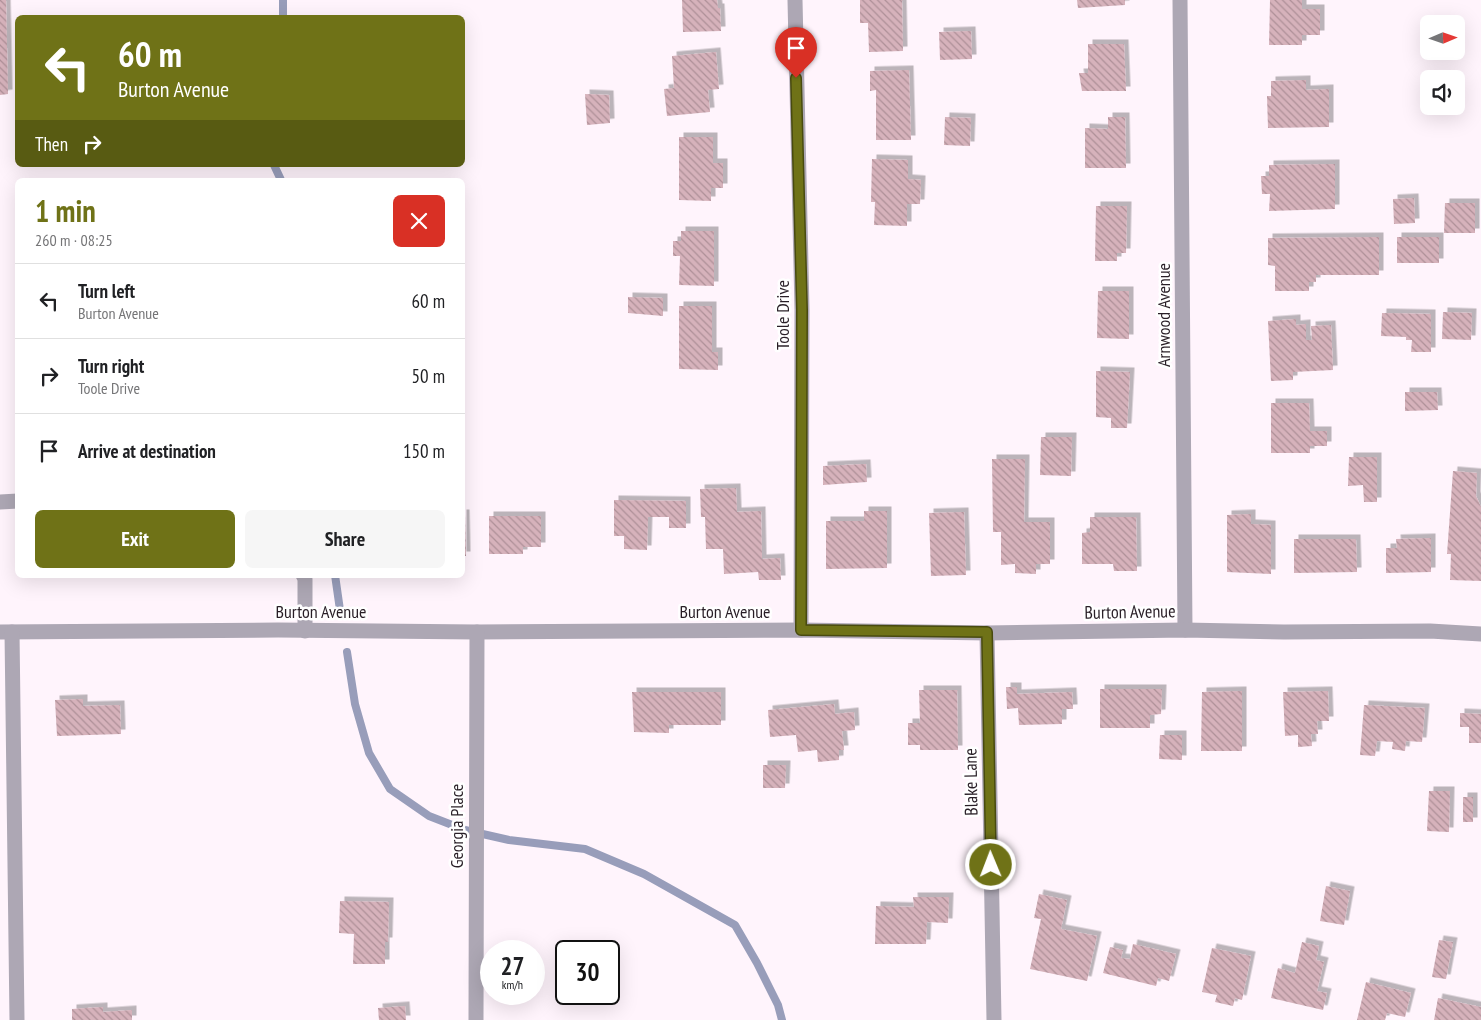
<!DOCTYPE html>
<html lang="en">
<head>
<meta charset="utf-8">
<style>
  :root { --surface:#fff; --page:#f6f6f6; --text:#202124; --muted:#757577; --line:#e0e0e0; --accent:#6f7217 }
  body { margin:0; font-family:"PT Sans Narrow",sans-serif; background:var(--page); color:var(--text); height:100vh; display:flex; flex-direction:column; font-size:19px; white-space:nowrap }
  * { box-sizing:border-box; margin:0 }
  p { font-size:16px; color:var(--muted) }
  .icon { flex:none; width:28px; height:28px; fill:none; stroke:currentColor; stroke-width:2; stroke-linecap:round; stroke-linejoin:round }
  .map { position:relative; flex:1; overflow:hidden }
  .details { position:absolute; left:15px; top:178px; width:450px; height:400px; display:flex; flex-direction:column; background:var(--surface); border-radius:8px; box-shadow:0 5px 20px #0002 }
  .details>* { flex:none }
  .top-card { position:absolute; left:15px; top:15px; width:450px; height:152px; border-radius:8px; box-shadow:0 5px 20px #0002; background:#6f7217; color:#fff; overflow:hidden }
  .needle { width:32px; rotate:88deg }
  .buttons { position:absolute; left:1420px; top:15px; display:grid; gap:10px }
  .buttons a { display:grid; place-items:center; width:45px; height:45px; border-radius:8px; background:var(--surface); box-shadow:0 5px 20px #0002; font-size:25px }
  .speed { position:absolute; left:480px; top:940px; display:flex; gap:10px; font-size:25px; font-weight:700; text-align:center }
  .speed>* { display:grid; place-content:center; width:65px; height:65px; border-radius:50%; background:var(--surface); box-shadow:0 5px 20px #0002; line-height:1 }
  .speed small { font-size:12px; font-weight:400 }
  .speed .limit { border:2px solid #111; border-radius:8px; background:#fff; color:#111 }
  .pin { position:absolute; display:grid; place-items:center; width:42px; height:42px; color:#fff; margin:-51px -21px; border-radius:50% 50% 50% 0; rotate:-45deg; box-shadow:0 0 5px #0007 }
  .pin .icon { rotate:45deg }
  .me { position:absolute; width:55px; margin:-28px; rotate:359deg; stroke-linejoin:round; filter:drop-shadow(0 0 4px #0008) }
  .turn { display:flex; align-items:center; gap:18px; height:105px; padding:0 20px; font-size:22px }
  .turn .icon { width:65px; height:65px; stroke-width:2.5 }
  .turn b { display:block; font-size:35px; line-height:42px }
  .then { display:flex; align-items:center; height:48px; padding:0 20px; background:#0003; gap:10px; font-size:19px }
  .round { display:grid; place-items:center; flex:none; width:52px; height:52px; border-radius:8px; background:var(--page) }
  .overview { display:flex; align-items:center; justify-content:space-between; height:85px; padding:0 20px }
  h1 { font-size:30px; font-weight:700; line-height:38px; color:var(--accent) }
  .action { display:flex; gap:10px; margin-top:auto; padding:10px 20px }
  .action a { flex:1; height:58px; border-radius:8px; background:var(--accent); color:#fff; font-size:20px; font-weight:700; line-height:58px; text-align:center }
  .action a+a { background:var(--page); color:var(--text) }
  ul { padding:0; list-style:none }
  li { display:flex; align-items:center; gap:15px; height:75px; padding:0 20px; border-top:1px solid var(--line) }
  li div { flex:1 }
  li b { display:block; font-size:19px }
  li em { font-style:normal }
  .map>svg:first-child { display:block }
</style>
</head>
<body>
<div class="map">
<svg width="1481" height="1020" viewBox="0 0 1481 1020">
  <defs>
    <pattern id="building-back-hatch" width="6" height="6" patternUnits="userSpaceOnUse" patternTransform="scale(1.25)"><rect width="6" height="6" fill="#d6b2bb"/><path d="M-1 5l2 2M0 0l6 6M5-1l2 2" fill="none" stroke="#ae9098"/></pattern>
    <filter id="shadow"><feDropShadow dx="4.5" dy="-4.5" stdDeviation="0" flood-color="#0004"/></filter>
  </defs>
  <rect width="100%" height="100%" fill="#fff4fc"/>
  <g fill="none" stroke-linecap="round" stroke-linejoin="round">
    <g stroke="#989dba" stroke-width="8">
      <path d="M283 0V18"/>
      <path d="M274 165 281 180"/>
      <path d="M335 575 340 610"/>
      <path d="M347 652 355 704 369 753 390 789 429 816 465 830 509 840 585 849 644 874 735 925 757 963 778 1005 782 1020"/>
    </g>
  </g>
  <g fill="url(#building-back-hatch)" filter="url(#shadow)">
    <path d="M0 0H6L8 94 0 95Z"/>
    <path d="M682 0H717L718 8H720L721 31 683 32Z"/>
    <path d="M860 0H902L903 51 869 52 868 23H860Z"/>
    <path d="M1077 0H1125V5L1078 8Z"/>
    <path d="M1270 0H1302V9H1320V35H1302V45H1269Z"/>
    <path d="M971 31 972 59 940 60 939 32Z"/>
    <path d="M1088 44H1124L1126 91H1082L1079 73H1088Z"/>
    <path d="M716 52 719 89 708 90 710 112 667 116 664 89 674 88 672 56Z"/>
    <path d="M909 70 911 140H876V90L870 91V71Z"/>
    <path d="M1306 80V90L1329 89V127L1268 128 1267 96H1271V81Z"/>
    <path d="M585 94 609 95 610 123 587 125Z"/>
    <path d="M945 117 971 118 970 146 944 145Z"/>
    <path d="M1108 117H1125L1126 168H1085V128L1108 129Z"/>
    <path d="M679 137H713V163H723V188H711V201L679 200Z"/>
    <path d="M872 159 908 160V179L921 180 920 204H907V226L874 225 875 202H871Z"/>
    <path d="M1335 164V209L1269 211 1270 194H1262L1261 176H1269V165Z"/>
    <path d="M1414 198 1415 223 1394 224 1393 199Z"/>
    <path d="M1445 203H1475V233H1444Z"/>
    <path d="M1096 206H1127L1126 253H1117V261H1095Z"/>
    <path d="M681 231H714V286L679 285 680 256H673V241H681Z"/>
    <path d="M1379 237V275H1316V282H1309V291H1275V266L1268 265V238Z"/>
    <rect x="1397" y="237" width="42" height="26"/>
    <path d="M1098 291H1129V339L1097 338Z"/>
    <path d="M628 297 663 298V316L628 313Z"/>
    <path d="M679 306H712V352H718V370L679 369Z"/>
    <path d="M1443 312 1472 313 1471 340 1442 339Z"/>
    <path d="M1382 313 1431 314V352H1411L1412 340H1406V337L1381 336Z"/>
    <path d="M1296 319V325L1306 324V340H1312L1311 326 1331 325 1333 370 1293 372V380L1271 381 1268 321Z"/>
    <path d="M1096 371 1130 372 1127 428H1111V418L1096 417Z"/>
    <path d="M1405 392H1437L1438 410 1405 411Z"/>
    <path d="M1271 403H1309L1310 431H1327V446H1310V453H1271Z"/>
    <path d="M1041 437H1072L1071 476 1040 475Z"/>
    <path d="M1349 457H1377V502H1364L1363 485 1348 486Z"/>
    <path d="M992 459H1025L1024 522H1050V564H1036V574L1015 573V564L1001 565V532H993Z"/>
    <path d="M866 464 867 482 823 485V466Z"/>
    <path d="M1453 471 1477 473 1476 496 1481 507V581L1450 580 1451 554H1447Z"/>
    <path d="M736 488 737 512 761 511 762 559 780 558 781 580H759L758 572 724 574 723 549H706L705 517H701L700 489Z"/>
    <path d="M614 500 686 501V528H669V517H648L647 550 624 549V536H614Z"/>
    <path d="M864 511H887V568L826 569V521H864Z"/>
    <path d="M964 512 966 575 931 576 929 513Z"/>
    <path d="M462 514H465L466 556H462Z"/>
    <path d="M1251 514V524L1271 525V574L1227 572V515Z"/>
    <path d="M489 516H541V547H523V554H489Z"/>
    <path d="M1090 517H1136L1137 571H1114L1113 564H1082V533L1090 532Z"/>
    <path d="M1431 538V572L1386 573V548H1397L1396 539Z"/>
    <path d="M1294 539H1356L1357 572 1294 573Z"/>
    <path d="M1006 687H1017V694L1072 692 1073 709H1062V724L1019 725 1018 708 1007 709Z"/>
    <path d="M1100 689H1162L1161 714 1150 715V728H1100Z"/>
    <path d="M919 690H957L958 750H920V745H908V723H920Z"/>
    <path d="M1242 691V751H1201L1202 692Z"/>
    <path d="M1328 691 1329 721H1317L1318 734H1311L1312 746 1298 747V735L1285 736 1283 692Z"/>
    <path d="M632 692H721V725H669V733L634 732Z"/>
    <path d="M83 699V706L120 705 121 734 57 736 55 700Z"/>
    <path d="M834 704 835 714 854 712 855 730 842 731 844 750H839V760L818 762 817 750 798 752 796 735 770 737 768 710Z"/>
    <path d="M1364 705 1425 708 1422 742 1406 741 1405 751 1392 749 1393 742 1377 741 1375 756 1360 755Z"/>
    <path d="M1460 713 1481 714V743H1469V727H1460Z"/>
    <path d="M1160 735H1182V760L1159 759Z"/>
    <path d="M763 765H786L785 788H763Z"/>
    <path d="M1429 791H1450L1449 832 1427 831Z"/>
    <rect x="1463" y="797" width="10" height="25"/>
    <path d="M1326 886 1350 891 1344 925 1320 921Z"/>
    <path d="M1039 894 1067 900 1061 929 1097 936 1087 981 1030 969 1041 919 1034 918Z"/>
    <path d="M913 897H949L948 923 927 922 926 944H875L876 906 914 907Z"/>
    <path d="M340 901 389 902 388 942H385V964H353L354 934 339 933Z"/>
    <path d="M1439 940 1453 942 1446 979 1432 977Z"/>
    <path d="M1302 942 1319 946 1316 960 1324 962 1317 991 1327 993 1323 1010 1271 998 1278 968 1295 973Z"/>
    <path d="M1133 944 1176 954 1169 981 1158 978 1156 986 1103 973 1110 947 1123 950 1121 958 1130 959Z"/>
    <path d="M1212 948 1251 956 1242 1000 1235 998 1233 1006 1215 1002 1217 995 1202 992Z"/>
    <path d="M1366 982 1411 993 1405 1017 1387 1013 1385 1020H1357Z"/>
    <path d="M1438 998 1481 1007V1020H1434Z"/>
    <path d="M405 1006 406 1020H379L378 1008Z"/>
    <path d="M103 1007V1012L132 1010V1020H72V1009Z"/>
  </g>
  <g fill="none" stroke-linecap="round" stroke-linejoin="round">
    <g stroke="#ada7b4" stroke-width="15">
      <path d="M795 0 802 310 801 630"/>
      <path d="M1180 0 1185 630"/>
      <path d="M0 502 18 501"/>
      <path d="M303 575 305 579V631"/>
      <path d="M0 632 278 630 477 632 801 630 987 633 1185 630 1284 632 1430 631 1481 634"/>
      <path d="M12 632 17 1020"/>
      <path d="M987 633 994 1020"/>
      <path d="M476 1020 477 632"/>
    </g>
  </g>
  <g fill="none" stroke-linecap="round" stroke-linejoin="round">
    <g stroke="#484a0f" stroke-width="12">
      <path id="route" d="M796 78 802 310 801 630 987 632 991 865"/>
    </g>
    <use href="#route" stroke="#6f7217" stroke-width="9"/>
  </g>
  <g text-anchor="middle" stroke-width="5" stroke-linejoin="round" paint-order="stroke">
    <g font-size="18" fill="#281e26" stroke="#fff">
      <text transform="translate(783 315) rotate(-90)" y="6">Toole Drive</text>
      <text transform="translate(1164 315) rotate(-90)" y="6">Arnwood Avenue</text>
      <text x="321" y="618">Burton Avenue</text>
      <text x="725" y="618">Burton Avenue</text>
      <text transform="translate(1130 612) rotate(-1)" y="6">Burton Avenue</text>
      <text transform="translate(971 782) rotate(-91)" y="6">Blake Lane</text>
      <text transform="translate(457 826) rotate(-90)" y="6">Georgia Place</text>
    </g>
  </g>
</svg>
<div class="buttons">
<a><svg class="needle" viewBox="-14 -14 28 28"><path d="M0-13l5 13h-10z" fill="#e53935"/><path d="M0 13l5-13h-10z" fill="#757577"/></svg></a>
<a><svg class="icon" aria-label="sound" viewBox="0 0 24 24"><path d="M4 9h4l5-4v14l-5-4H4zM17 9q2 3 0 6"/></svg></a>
</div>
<div class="speed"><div>27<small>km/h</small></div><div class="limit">30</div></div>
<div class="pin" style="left:796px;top:78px;background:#d93025"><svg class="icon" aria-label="arrive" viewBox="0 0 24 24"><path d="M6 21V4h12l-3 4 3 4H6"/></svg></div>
<svg class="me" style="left:991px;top:865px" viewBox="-20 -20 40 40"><circle r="17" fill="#6f7217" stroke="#fff" stroke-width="3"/><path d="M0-11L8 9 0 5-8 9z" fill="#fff"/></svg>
<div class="top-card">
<div class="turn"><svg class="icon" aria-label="left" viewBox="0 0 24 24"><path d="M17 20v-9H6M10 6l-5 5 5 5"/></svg><div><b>60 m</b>Burton Avenue</div></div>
<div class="then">Then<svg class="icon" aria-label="right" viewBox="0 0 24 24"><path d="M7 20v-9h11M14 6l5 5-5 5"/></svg></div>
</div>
<section class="details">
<div class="overview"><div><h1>1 min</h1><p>260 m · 08:25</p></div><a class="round" style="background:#d93025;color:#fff"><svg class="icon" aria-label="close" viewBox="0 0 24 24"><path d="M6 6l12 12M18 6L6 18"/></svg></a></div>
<ul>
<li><svg class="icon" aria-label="left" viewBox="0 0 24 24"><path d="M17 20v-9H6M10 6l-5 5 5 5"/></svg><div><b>Turn left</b><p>Burton Avenue</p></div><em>60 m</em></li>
<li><svg class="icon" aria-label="right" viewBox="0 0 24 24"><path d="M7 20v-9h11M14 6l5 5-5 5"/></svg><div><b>Turn right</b><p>Toole Drive</p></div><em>50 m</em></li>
<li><svg class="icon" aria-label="arrive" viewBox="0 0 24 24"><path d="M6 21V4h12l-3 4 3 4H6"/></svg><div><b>Arrive at destination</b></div><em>150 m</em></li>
</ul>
<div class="action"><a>Exit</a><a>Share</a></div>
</section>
</div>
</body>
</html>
